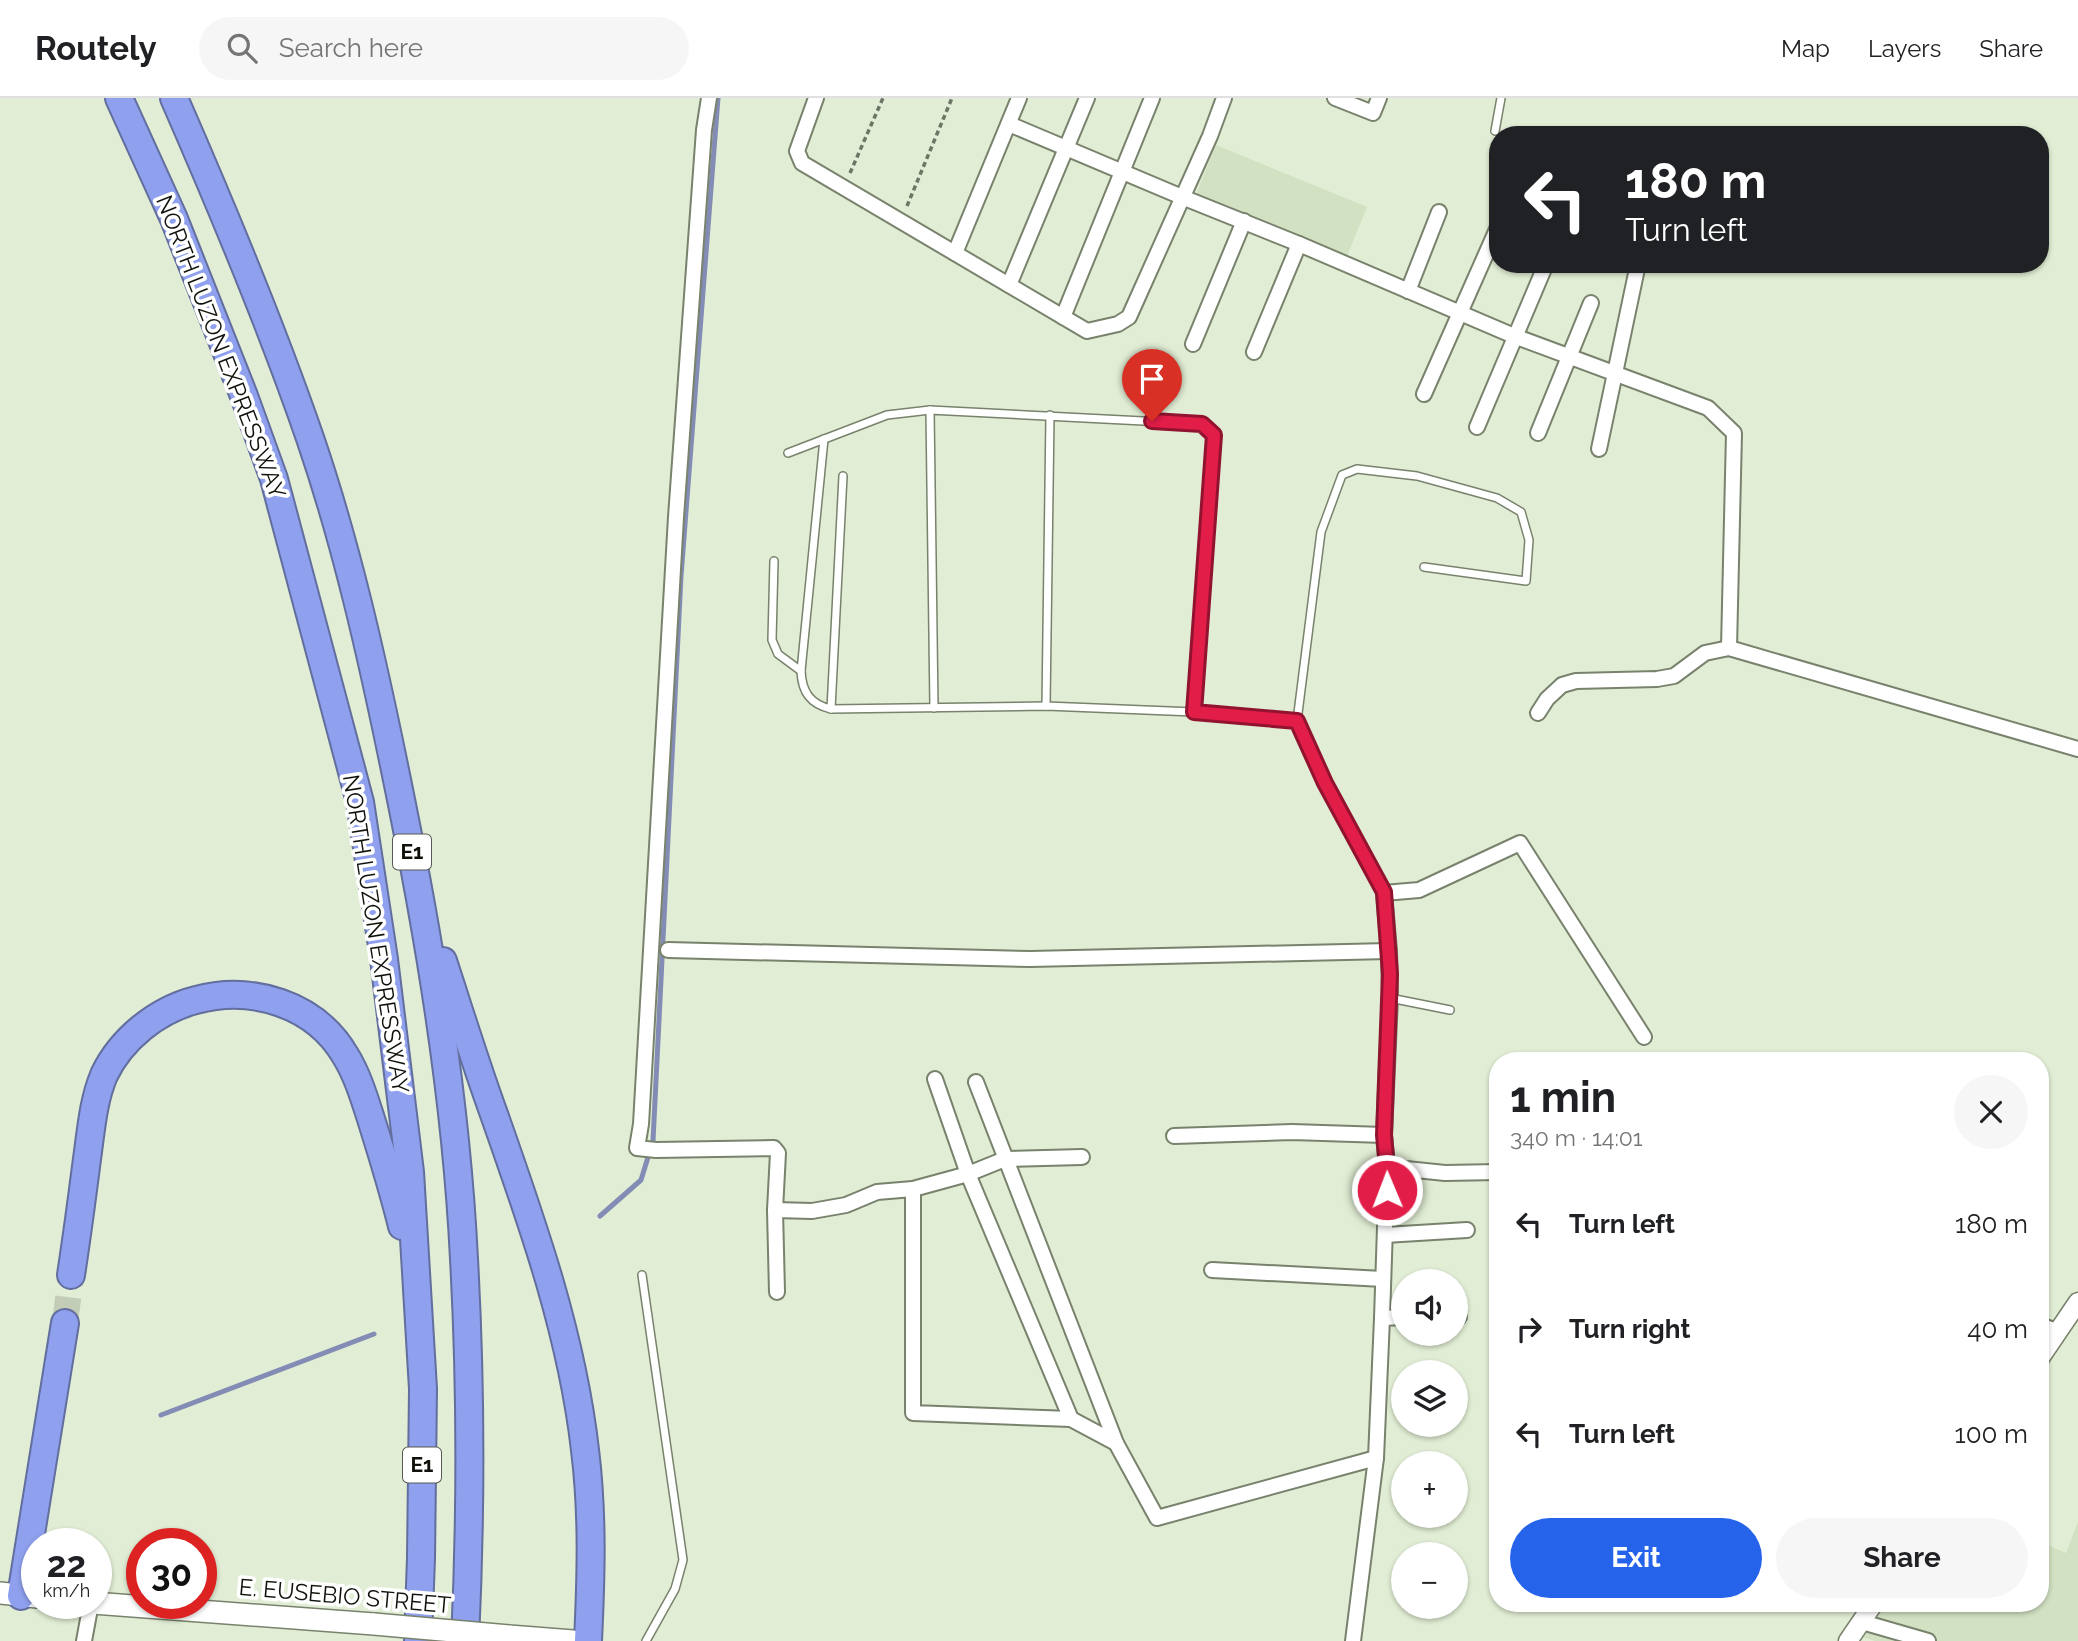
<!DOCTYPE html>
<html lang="en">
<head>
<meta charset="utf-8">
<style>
  :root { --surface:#fff; --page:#f6f6f6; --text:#202124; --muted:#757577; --line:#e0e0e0; --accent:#2563eb }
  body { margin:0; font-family:Raleway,sans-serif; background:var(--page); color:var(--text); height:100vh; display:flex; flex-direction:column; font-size:26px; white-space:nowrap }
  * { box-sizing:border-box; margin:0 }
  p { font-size:23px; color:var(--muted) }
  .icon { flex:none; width:38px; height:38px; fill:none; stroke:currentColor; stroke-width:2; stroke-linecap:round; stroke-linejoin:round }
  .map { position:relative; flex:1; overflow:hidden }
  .panel { position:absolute; left:1489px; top:954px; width:560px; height:560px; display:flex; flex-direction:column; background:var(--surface); border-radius:28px; box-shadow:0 2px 5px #0004 }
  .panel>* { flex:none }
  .top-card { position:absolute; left:1489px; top:28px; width:560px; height:147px; border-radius:28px; box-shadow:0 2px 5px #0004; background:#202124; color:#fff; overflow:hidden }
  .tools { position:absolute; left:1391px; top:1171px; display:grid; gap:14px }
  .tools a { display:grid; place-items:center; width:77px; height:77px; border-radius:50%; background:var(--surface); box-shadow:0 2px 5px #0004; font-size:35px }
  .speed { position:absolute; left:21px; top:1430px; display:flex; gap:14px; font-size:35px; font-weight:700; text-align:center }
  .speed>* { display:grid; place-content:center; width:91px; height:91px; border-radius:50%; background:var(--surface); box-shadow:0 2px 5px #0004; line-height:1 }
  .speed small { font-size:18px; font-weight:400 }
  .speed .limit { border:10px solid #d22; background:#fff; color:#111 }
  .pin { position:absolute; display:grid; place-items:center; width:60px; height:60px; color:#fff; margin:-72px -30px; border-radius:50% 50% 50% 0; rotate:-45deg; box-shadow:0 0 7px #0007 }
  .pin .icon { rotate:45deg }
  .me { position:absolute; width:77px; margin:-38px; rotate:359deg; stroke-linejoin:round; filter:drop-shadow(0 0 5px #0008) }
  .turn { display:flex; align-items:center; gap:24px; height:147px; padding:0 21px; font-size:32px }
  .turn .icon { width:91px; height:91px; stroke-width:2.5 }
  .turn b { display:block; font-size:49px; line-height:60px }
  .round { display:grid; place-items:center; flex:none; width:74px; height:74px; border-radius:37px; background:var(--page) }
  .summary { display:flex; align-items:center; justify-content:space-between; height:119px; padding:0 21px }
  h1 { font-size:42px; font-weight:700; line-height:52px }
  .action { display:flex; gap:14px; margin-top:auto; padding:14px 21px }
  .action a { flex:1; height:80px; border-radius:42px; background:var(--accent); color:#fff; font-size:28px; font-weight:700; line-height:80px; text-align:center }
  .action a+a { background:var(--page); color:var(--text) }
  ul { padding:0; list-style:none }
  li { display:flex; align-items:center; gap:21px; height:105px; padding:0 21px }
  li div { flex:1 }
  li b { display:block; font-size:26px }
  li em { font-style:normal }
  header { display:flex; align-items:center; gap:42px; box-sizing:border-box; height:98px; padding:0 35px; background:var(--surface); border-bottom:2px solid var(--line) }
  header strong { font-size:33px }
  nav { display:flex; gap:38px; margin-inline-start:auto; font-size:24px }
  .search { width:490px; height:63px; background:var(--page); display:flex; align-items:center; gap:18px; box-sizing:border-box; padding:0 24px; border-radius:38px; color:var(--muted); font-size:26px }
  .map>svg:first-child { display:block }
</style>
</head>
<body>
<header>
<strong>Routely</strong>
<div class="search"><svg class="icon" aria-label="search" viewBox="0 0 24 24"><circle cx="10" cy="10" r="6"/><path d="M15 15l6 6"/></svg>Search here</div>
<nav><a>Map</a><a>Layers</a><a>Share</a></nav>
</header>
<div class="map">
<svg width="2078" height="1543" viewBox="0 0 2078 1543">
  <rect width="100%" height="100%" fill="#e1edd4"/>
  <g fill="#d2e1c2">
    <path d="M1216 47 1367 109 1347 158 1196 96Z"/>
    <path d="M2078 1424V1543H1875L1862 1539 1886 1505H2040L2041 1444 2066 1455Z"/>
  </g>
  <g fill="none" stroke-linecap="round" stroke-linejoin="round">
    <g stroke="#828cb4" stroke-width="5">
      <path d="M600 1118 641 1082 653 1043 681 478 718 0"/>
      <path d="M161 1317 374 1236"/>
    </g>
    <path stroke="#c2ccb6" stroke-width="26" stroke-dasharray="26 13" stroke-linecap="butt" d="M65 1225 71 1177"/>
    <g stroke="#78826c" stroke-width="10">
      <g id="service">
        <path d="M1495 33 1501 0"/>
        <path d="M824 341 801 573C802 594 810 606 831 611"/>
        <path d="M788 355 887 317 930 312"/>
        <path d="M843 378 831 611 1046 608 1194 614 1297 623"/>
        <path d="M774 463 772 542 778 556 801 573"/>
        <path d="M1046 608 1050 317"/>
        <path d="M934 610 930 312 1202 326 1214 337 1194 614"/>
        <path d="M1384 795 1325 685 1297 623 1321 434 1342 377 1357 371 1417 378 1497 400 1521 414 1529 442 1526 483 1424 469"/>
        <path d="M1390 900 1450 912"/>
        <path d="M642 1177 683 1462 675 1491 646 1543"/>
      </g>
    </g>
    <g stroke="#78826c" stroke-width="18">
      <g id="minor">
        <path d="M709 0 704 32 676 419 641 1026 637 1050 656 1052 774 1050 778 1055 775 1112 777 1194"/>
        <path d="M816 0 797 53 802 65 1087 233 1118 226 1129 219 1210 38 1224 0"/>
        <path d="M1335 0 1373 15 1379 0"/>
        <path d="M1009 26 1182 99 1299 146 1514 238 1708 310 1734 335 1729 550 2078 651"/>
        <path d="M955 155 1019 0"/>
        <path d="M1009 187 1087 0"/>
        <path d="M1408 193 1439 114"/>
        <path d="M1063 219 1152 0"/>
        <path d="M1193 246 1244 123"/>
        <path d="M1254 254 1299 146"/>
        <path d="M1424 296 1498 129"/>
        <path d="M1477 329 1546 166"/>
        <path d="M1538 335 1591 205"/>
        <path d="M1599 351 1638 166"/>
        <path d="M1538 615 1547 601 1562 587 1576 583 1657 581 1674 578 1705 555 1729 550"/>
        <path d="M668 852 1030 861 1389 853"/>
        <path d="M935 981 968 1076 1071 1321 1116 1345"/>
        <path d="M976 984 1116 1345 1157 1420 1376 1360"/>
        <path d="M1174 1038 1292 1034 1384 1037"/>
        <path d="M1387 1069 1445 1075 1498 1074"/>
        <path d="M913 1091V1315L1071 1321"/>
        <path d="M775 1112 812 1113 846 1107 877 1094 913 1091 968 1076 1005 1061 1082 1059"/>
        <path d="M1385 1137 1467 1132"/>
        <path d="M1212 1172 1383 1181"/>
        <path d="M1456 1219H1459"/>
        <path d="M1382 1220 1404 1219"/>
        <path d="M2040 1227 2059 1234"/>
        <path d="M1862 1524 1928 1543"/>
        <path d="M84 1543 91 1505"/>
        <path d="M1353 1543 1376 1360 1382 1220 1387 1069 1384 1037 1390 900 1389 853 1384 795 1419 792 1520 745 1644 939"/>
      </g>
    </g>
    <g stroke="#78826c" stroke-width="21">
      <g id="tertiary">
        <path d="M2040 1260 2078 1204"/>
        <path d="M1848 1543 1874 1505"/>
      </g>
    </g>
    <g stroke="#78826c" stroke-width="24">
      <g id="secondary">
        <path d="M0 1495 37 1499"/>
        <path d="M93 1505 374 1526"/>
        <path d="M509 1538 573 1543"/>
      </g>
    </g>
    <g stroke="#626e9e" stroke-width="30">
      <g id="motorway">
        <path d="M119 0 174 121 244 298 274 381 360 704 384 861 410 1074 423 1291 421 1460 418 1543"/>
        <path d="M174 0C223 112 270 224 310 340 347 448 372 560 395 672 428 832 456 997 464 1161 471 1288 471 1416 465 1543"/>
        <path d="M443 863C460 915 476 967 495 1019 533 1127 572 1237 585 1352 593 1416 591 1479 588 1543"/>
        <path d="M71 1177C77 1138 82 1100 87 1061 91 1033 93 1003 104 977 121 941 157 912 196 902 252 887 315 906 345 957 357 976 364 999 371 1021 382 1056 393 1092 402 1128"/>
        <path d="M21 1498 65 1225"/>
      </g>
    </g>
    <g stroke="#6e7565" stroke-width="3.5" stroke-dasharray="5 3.5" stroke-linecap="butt">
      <path d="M850 75 883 0"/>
      <path d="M907 108 952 0"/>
    </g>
    <use href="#service" stroke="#fff" stroke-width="7"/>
    <use href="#minor" stroke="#fff" stroke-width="14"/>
    <use href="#tertiary" stroke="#fff" stroke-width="18"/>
    <use href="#secondary" stroke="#fff" stroke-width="21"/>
    <use href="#motorway" stroke="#8fa0ee" stroke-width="26"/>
    <g stroke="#78826c" stroke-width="24" stroke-linecap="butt">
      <path id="secondary-bridge" d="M374 1526 509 1538"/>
    </g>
    <use href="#secondary-bridge" stroke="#fff" stroke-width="21"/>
  </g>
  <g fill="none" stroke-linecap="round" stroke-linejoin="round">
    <g stroke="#92132f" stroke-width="18">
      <path id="route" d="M1152 323 1202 326 1214 337 1194 614 1297 623 1325 685 1384 794 1390 876 1384 1037 1387 1069V1092"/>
    </g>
    <use href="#route" stroke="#e11d48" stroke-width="12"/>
  </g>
  <g text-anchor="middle" stroke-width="7" stroke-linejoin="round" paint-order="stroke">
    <g fill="#fff" stroke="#575954" stroke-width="2">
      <rect x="393" y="736.5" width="38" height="35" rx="5"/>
      <rect x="403" y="1349.5" width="38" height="35" rx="5"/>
    </g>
    <g font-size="21" font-weight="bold" fill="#0f120a">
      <text x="412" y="761">E1</text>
      <text x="422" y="1374">E1</text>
    </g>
    <g font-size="23" fill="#0f120a" stroke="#fff">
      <text transform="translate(221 249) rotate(69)" y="8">NORTH LUZON EXPRESSWAY</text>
      <text transform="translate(376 836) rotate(81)" y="8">NORTH LUZON EXPRESSWAY</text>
      <text transform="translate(345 1498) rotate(5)" y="8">E. EUSEBIO STREET</text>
    </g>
  </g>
</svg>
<div class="tools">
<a><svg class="icon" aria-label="sound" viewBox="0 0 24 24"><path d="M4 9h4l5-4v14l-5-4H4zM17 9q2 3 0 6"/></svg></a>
<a><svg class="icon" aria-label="layers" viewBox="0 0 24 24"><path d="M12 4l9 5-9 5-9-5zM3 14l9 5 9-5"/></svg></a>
<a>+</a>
<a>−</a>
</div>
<div class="speed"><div>22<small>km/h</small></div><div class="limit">30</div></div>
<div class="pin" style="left:1152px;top:323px;background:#d93025"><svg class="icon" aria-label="arrive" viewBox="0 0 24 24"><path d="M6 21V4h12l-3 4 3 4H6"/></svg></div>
<svg class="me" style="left:1387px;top:1092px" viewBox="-20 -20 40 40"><circle r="17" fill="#e11d48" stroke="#fff" stroke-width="3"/><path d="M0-11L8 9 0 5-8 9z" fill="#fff"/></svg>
<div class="top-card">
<div class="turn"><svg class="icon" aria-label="left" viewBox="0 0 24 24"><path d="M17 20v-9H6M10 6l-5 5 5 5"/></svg><div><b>180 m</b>Turn left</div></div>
</div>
<section class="panel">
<div class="summary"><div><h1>1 min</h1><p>340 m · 14:01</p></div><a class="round"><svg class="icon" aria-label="close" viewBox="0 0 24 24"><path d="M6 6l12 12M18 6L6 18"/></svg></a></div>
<ul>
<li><svg class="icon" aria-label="left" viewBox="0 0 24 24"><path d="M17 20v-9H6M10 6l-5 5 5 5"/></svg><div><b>Turn left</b></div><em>180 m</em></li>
<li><svg class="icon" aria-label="right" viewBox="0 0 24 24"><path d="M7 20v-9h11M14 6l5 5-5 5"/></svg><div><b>Turn right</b></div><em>40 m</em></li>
<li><svg class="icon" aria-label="left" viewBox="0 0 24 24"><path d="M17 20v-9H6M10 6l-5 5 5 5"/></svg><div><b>Turn left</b></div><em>100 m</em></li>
</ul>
<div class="action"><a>Exit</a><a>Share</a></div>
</section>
</div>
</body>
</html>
